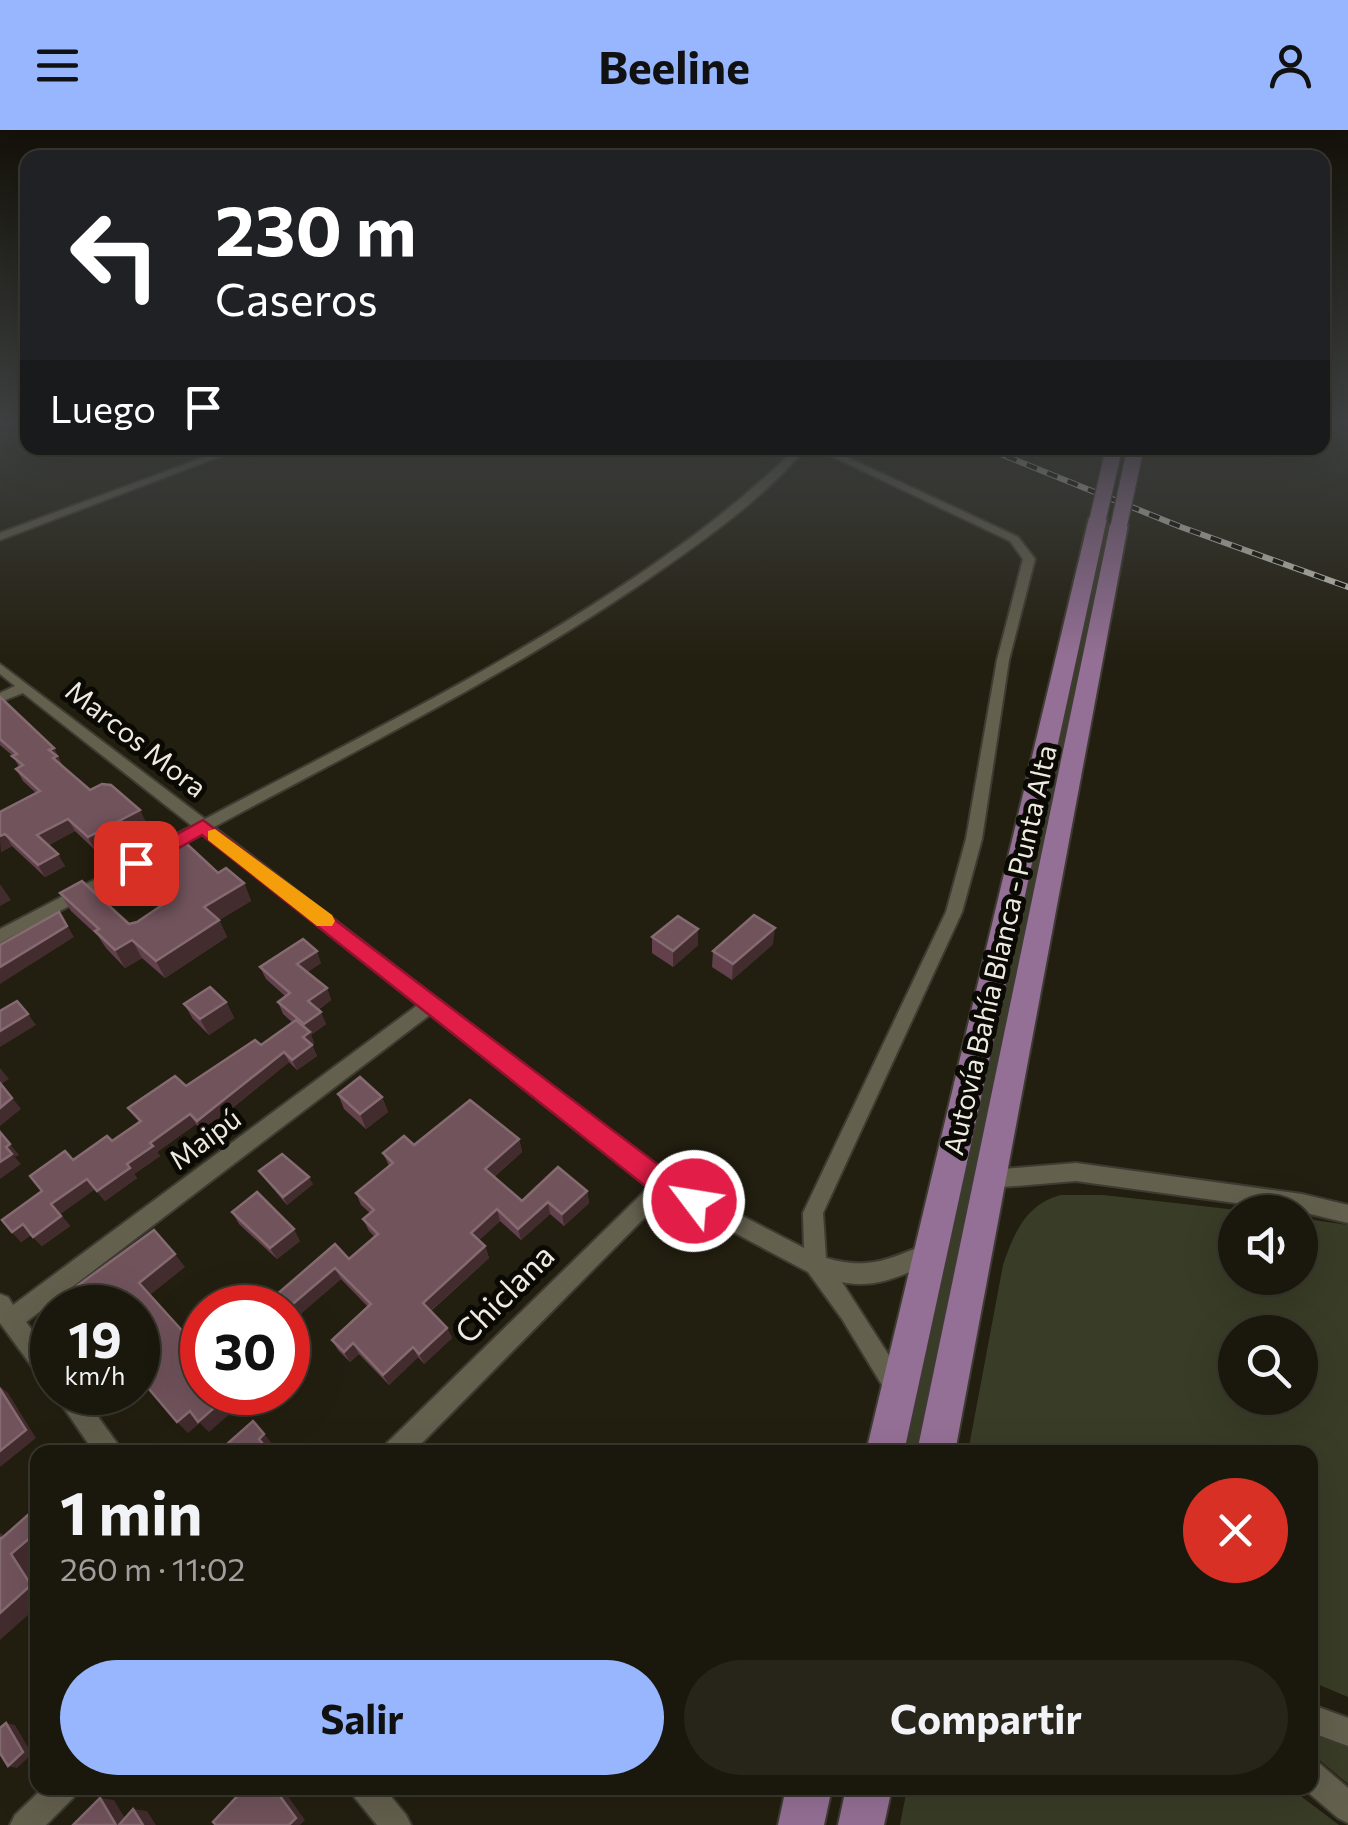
<!DOCTYPE html>
<html lang="es">
<head>
<meta charset="utf-8">
<style>
  :root { --surface:#1a170c; --page:#27241a; --text:#f1f3f6; --muted:#9f9f9d; --line:#38362d; --accent:#97b6fd }
  body { margin:0; font-family:Commissioner,sans-serif; background:var(--page); color:var(--text); height:100vh; display:flex; flex-direction:column; font-size:38px; white-space:nowrap }
  * { box-sizing:border-box; margin:0 }
  p { font-size:32px; color:var(--muted) }
  .icon { flex:none; width:55px; height:55px; fill:none; stroke:currentColor; stroke-width:2; stroke-linecap:round; stroke-linejoin:round }
  .map { position:relative; flex:1; overflow:hidden }
  .details { position:absolute; left:30px; top:1315px; width:1288px; height:350px; display:flex; flex-direction:column; background:var(--surface); border-radius:20px; box-shadow:0 10px 40px #0002,0 0 0 2px var(--line) }
  .details>* { flex:none }
  .top-card { position:absolute; left:20px; top:20px; width:1310px; height:305px; border-radius:20px; box-shadow:0 10px 40px #0002,0 0 0 2px var(--line); background:#202124; color:#fff; overflow:hidden }
  .controls { position:absolute; left:1218px; top:1065px; display:grid; gap:20px }
  .controls a { display:grid; place-items:center; width:100px; height:100px; border-radius:50%; background:var(--surface); box-shadow:0 10px 40px #0002,0 0 0 2px var(--line); font-size:50px }
  .speed { position:absolute; left:30px; top:1155px; display:flex; gap:20px; font-size:50px; font-weight:700; text-align:center }
  .speed>* { display:grid; place-content:center; width:130px; height:130px; border-radius:50%; background:var(--surface); box-shadow:0 10px 40px #0002,0 0 0 2px var(--line); line-height:1 }
  .speed small { font-size:25px; font-weight:400 }
  .speed .limit { border:15px solid #d22; background:#fff; color:#111 }
  .pin { position:absolute; display:grid; place-items:center; width:85px; height:85px; color:#fff; margin:-42px; border-radius:20px; box-shadow:0 5px 15px #0006 }
  .me { position:absolute; width:110px; margin:-55px; rotate:301deg; stroke-linejoin:round; filter:drop-shadow(0 0 8px #0008) }
  .turn { display:flex; align-items:center; gap:35px; height:210px; padding:0 30px; font-size:45px }
  .turn .icon { width:130px; height:130px; stroke-width:2.5 }
  .turn b { display:block; font-size:70px; line-height:85px }
  .then { display:flex; align-items:center; height:95px; padding:0 30px; background:#0003; gap:20px; font-size:38px }
  .round { display:grid; place-items:center; flex:none; width:105px; height:105px; border-radius:52px; background:var(--page) }
  .summary { display:flex; align-items:center; justify-content:space-between; height:170px; padding:0 30px }
  h1 { font-size:60px; font-weight:700; line-height:75px }
  .cta { display:flex; gap:20px; margin-top:auto; padding:20px 30px }
  .cta a { flex:1; height:115px; border-radius:60px; background:var(--accent); color:#111; font-size:40px; font-weight:700; line-height:115px; text-align:center }
  .cta a+a { background:var(--page); color:var(--text) }
  header { display:flex; justify-content:space-between; align-items:center; height:130px; padding:0 30px; background:var(--accent); color:#111; font-size:45px; font-weight:700 }
  .map>svg:first-child { display:block }
</style>
</head>
<body>
<header><svg class="icon" aria-label="menu" viewBox="0 0 24 24"><path d="M4 6h16M4 12h16M4 18h16"/></svg>Beeline<svg class="icon" aria-label="person" viewBox="0 0 24 24"><circle cx="12" cy="8" r="4"/><path d="M4 21q1-7 8-7t8 7"/></svg></header>
<div class="map">
<svg width="1348" height="1695" viewBox="0 0 1348 1695">
  <rect width="100%" height="100%" fill="#231f10"/>
  <g fill="#393d27" fill-rule="evenodd">
    <path d="M1109 392 918 1322H900L1104 393Z"/>
    <path d="M1061 1065H1103L1255 1082H1235V1148H1300V1088L1348 1095V1567L1310 1551V1322H968L1003 1135C1014 1103 1026 1074 1061 1065ZM1300 1202V1268H1235V1202Z"/>
    <path d="M1310 1602 1348 1616V1654L1310 1622Z"/>
    <path d="M907 1658H1290L1339 1695H900Z"/>
  </g>
  <g fill="none" stroke-linecap="round" stroke-linejoin="round">
    <g stroke="#3e3b32" stroke-width="4">
      <g id="street">
        <path d="M229 318H242L0 410V403Z"/>
        <path d="M796 318H806C765 366 713 404 661 440 520 539 366 615 214 697L671 1049 804 1118 803 1083 946 782 966 709 997 530 1023 429 1010 411 815 318H827L1018 407 1035 429 1009 530 982 709 962 782 823 1083 826 1128C871 1141 891 1128 931 1112L939 1115 942 1122 939 1129C907 1143 877 1160 842 1152L904 1249 908 1257 904 1265 896 1269 888 1265 842 1189 808 1142 666 1066 413 1322H384L387 1313 650 1056 431 884 26 1192 52 1227V1256L44 1253 0 1193V1164L8 1167 13 1175 419 874 202 704 169 722H157L155 718 157 714 192 696 23 563 0 572V563L15 556 0 544V534L205 689C344 615 485 546 617 459 681 417 742 372 796 318Z"/>
        <path d="M140 726 148 731 146 735 0 813V799Z"/>
        <path d="M1076 1033 1302 1064 1348 1075V1093L1302 1082 1076 1051 990 1058 983 1055 980 1049 983 1043 990 1040Z"/>
        <path d="M53 1262H80L117 1313 120 1322H94Z"/>
        <path d="M1310 1574 1348 1588V1616L1310 1602Z"/>
        <path d="M1310 1630 1320 1634 1348 1658V1693L1338 1688 1303 1658H1310Z"/>
        <path d="M43 1658H78L73 1668 46 1695H10L15 1685Z"/>
        <path d="M350 1658H384L406 1685 411 1695H377L355 1668Z"/>
      </g>
    </g>
    <g stroke="#3e3b32" stroke-width="4">
      <g id="primary">
        <path d="M1098 383 1107 388 904 1322H866L1089 388Z"/>
        <path d="M1119 390 1128 395 955 1322H917L1110 395Z"/>
        <path d="M786 1658H832L824 1695H778Z"/>
        <path d="M846 1658H892L884 1695H838Z"/>
      </g>
    </g>
    <use href="#street" fill="#64604e" fill-rule="evenodd"/>
    <use href="#primary" fill="#957096" fill-rule="evenodd"/>
    <g stroke="#cfcdc2" stroke-width="6">
      <path id="rail" d="M986 318 1181 397 1348 457"/>
    </g>
    <use href="#rail" stroke="#0b0904" stroke-width="4" stroke-dasharray="11" stroke-linecap="butt"/>
    <g stroke="#3e3b32" stroke-width="19" stroke-linecap="butt">
      <g id="primary-bridge">
        <path d="M1098 388 1114 318"/>
        <path d="M1119 395 1134 325"/>
      </g>
    </g>
    <use href="#primary-bridge" stroke="#957096" stroke-width="16"/>
  </g>
  <g fill="#62414c">
    <path d="M0 567 54 618 62 635 90 660 146 692 95 720 75 701 49 715 65 736 45 747 12 716 1 722 0 682 36 663 23 651 16 639 19 637 13 626 0 615Z"/>
    <path d="M118 733 218 743 244 753 251 771 219 790 227 807 165 848 142 828 125 838 106 818 98 806 71 781 60 763 129 794 137 792 161 776 127 750Z"/>
    <path d="M652 807 698 815 673 837 652 823Z"/>
    <path d="M773 814 732 850 712 837 713 821Z"/>
    <path d="M321 833 307 842 327 858 331 870 318 880 326 894 311 905 314 913 312 915 317 926 297 940 289 932 203 1002 196 994 157 1022 160 1026 134 1044 137 1048 105 1071 95 1059 60 1084 70 1096 42 1116 31 1105 21 1112 12 1102 42 1061 73 1030 112 1011 139 992 128 978 186 956 261 915 293 893 283 884 278 872 285 866 266 849 260 837Z"/>
    <path d="M226 872 234 888 209 905 193 889 184 874Z"/>
    <path d="M338 964 382 967 388 982 366 999 344 979Z"/>
    <path d="M470 970 519 1009 522 1022 494 1047 522 1071 558 1037 587 1061 589 1073 564 1096 550 1084 521 1110 500 1091 479 1110 485 1116 489 1128 431 1181 447 1198 452 1208 424 1234 418 1227 389 1255 359 1224 350 1232 338 1220 332 1210 368 1177 341 1149 295 1188 310 1207 288 1227V1178H270L267 1173 335 1114 349 1129 375 1107 369 1101 363 1089 370 1083 361 1075 356 1063 389 1036 383 1023 404 1006 414 1015Z"/>
    <path d="M259 1041 313 1054 287 1075 264 1048Z"/>
    <path d="M232 1082 300 1111 277 1129 239 1094Z"/>
  </g>
  <g fill="#432c2d">
    <path d="M54 618 63 639 60 640 49 620Z"/>
    <path d="M140 680 146 692 95 720 88 707Z"/>
    <path d="M68 689 75 701 45 717 37 705Z"/>
    <path d="M5 704 12 716 1 722 0 706Z"/>
    <path d="M58 724 65 736 45 747 38 735Z"/>
    <path d="M244 753 251 771 219 790 227 807 165 848 156 831 204 777Z"/>
    <path d="M0 754 11 770 0 776Z"/>
    <path d="M59 782 74 807 0 854V837Z"/>
    <path d="M775 798 773 814 732 850 733 834Z"/>
    <path d="M698 799V815L673 837V821Z"/>
    <path d="M132 810 142 828 125 838 115 820Z"/>
    <path d="M317 821 321 833 302 846 297 834Z"/>
    <path d="M327 858 331 870 313 883 308 871Z"/>
    <path d="M226 872 234 888 209 905 200 889Z"/>
    <path d="M321 882 326 894 311 905 314 913 308 917 303 907 307 904 304 894Z"/>
    <path d="M28 884 36 895 0 917V901Z"/>
    <path d="M312 915 317 926 297 940 292 930Z"/>
    <path d="M284 922 289 932 203 1002 197 991Z"/>
    <path d="M0 938 9 949 1 954 21 979 0 996Z"/>
    <path d="M382 967 388 982 366 999 360 984Z"/>
    <path d="M190 984 196 994 157 1022 160 1026 134 1044 137 1048 105 1071 97 1061 150 1013Z"/>
    <path d="M0 1002 19 1025 15 1027 6 1017Z"/>
    <path d="M519 1009 522 1022 488 1052 485 1039Z"/>
    <path d="M12 1024 21 1034 0 1049V1032Z"/>
    <path d="M309 1047 313 1054 287 1075 283 1067Z"/>
    <path d="M87 1049 95 1059 60 1084 70 1096 42 1116 33 1107 51 1074Z"/>
    <path d="M587 1061 589 1073 564 1096 562 1084Z"/>
    <path d="M548 1072 550 1084 521 1110 518 1099Z"/>
    <path d="M497 1079 500 1091 475 1114 471 1103Z"/>
    <path d="M23 1094 32 1104 21 1112 12 1102Z"/>
    <path d="M294 1099 300 1111 277 1129 270 1118Z"/>
    <path d="M485 1116 489 1128 427 1184 423 1173Z"/>
    <path d="M175 1124 185 1137 150 1165 139 1153Z"/>
    <path d="M335 1138 341 1149 294 1190 288 1178Z"/>
    <path d="M303 1197 310 1207 288 1227V1210Z"/>
    <path d="M447 1198 452 1208 424 1234 419 1224Z"/>
    <path d="M353 1213 359 1224 350 1232 344 1222Z"/>
    <path d="M196 1216 202 1224V1231L192 1219Z"/>
    <path d="M413 1217 418 1227 389 1255 383 1245Z"/>
    <path d="M0 1257 8 1263 36 1308 0 1337Z"/>
    <path d="M229 1262 240 1275 209 1302 200 1293 188 1303 177 1292 190 1281Z"/>
    <path d="M262 1301 272 1314 267 1319 270 1322 259 1309Z"/>
    <path d="M38 1401V1428L31 1435 38 1445V1476L0 1510V1403L16 1412Z"/>
    <path d="M6 1593 15 1595 32 1624 17 1638 8 1636Z"/>
    <path d="M274 1658H282L305 1690 300 1695H289Z"/>
    <path d="M100 1668 114 1670 129 1695H116Z"/>
    <path d="M133 1679 147 1681 156 1695H143Z"/>
  </g>
  <g fill="#71535c" stroke="#856b71" stroke-width="2.5">
    <path d="M0 567 54 618 49 620 57 626 53 628 90 660 102 654 111 655 140 680 88 707 68 689 37 705 58 724 38 735 5 704 0 706V682L40 661 16 639 23 635 12 626 17 624 0 609Z"/>
    <path d="M175 703 218 743 226 738 244 753 204 777 219 790 156 831 132 810 115 820 95 801 99 799 60 763 82 751 129 794 137 792 168 771 118 733Z"/>
    <path d="M59 782 67 796 0 837V815Z"/>
    <path d="M754 785 775 798 733 834 713 821Z"/>
    <path d="M678 786 698 799 673 821 652 807Z"/>
    <path d="M303 809 317 821 297 834 327 858 308 871 321 882 304 894 278 872 290 863 260 837Z"/>
    <path d="M210 857 226 872 200 889 184 874Z"/>
    <path d="M17 871 28 884 0 901V881Z"/>
    <path d="M296 890 310 902 303 907 312 915 292 930 284 922 197 991 190 984 150 1013 153 1016 127 1034 130 1038 97 1061 87 1049 51 1074 61 1086 33 1107 23 1094 12 1102 2 1090 42 1061 30 1046 65 1021 73 1030 107 1006 112 1011 141 991 128 978 175 946 186 956 255 910 261 915Z"/>
    <path d="M360 947 382 967 360 984 338 964Z"/>
    <path d="M0 953 12 968 0 978Z"/>
    <path d="M470 970 519 1009 485 1039 522 1071 558 1037 587 1061 562 1084 548 1072 518 1099 497 1079 471 1103 485 1116 423 1173 447 1198 419 1224 413 1217 383 1245 353 1213 344 1222 332 1210 371 1174 335 1138 288 1178H271L267 1173 335 1114 349 1129 378 1104 363 1089 374 1080 356 1063 393 1033 383 1023 404 1006 414 1015Z"/>
    <path d="M0 1002 10 1014 6 1017 12 1024 0 1032Z"/>
    <path d="M282 1024 309 1047 283 1067 259 1041Z"/>
    <path d="M257 1062 294 1099 270 1118 232 1082Z"/>
    <path d="M154 1100 175 1124 139 1153 196 1216 192 1219 202 1231V1262H229L230 1264 198 1292 190 1281 177 1292 138 1246V1178H71L62 1167Z"/>
    <path d="M288 1180 303 1197 288 1210Z"/>
    <path d="M0 1259 26 1300 0 1321Z"/>
    <path d="M253 1291 264 1304 259 1309 269 1322H218Z"/>
    <path d="M30 1383 38 1394V1401L11 1424 31 1455 0 1483V1407L1 1409Z"/>
    <path d="M6 1593 23 1622 8 1636 0 1623V1598Z"/>
    <path d="M245 1658H274L296 1688 289 1695H216L213 1692Z"/>
    <path d="M100 1668 116 1695H73Z"/>
    <path d="M133 1679 143 1695H119Z"/>
  </g>
  <linearGradient id="sky" x2="0" y2="1"><stop stop-color="#131109"/><stop offset="0.55" stop-color="#3f4242"/><stop offset="1" stop-color="#3f4242" stop-opacity="0"/></linearGradient>
  <rect width="1348" height="531" fill="url(#sky)"/>
  <path fill="#e11d48" stroke="#92132f" stroke-width="2.5" d="M203 690 673 1046 704 1062 707 1071 704 1079 694 1083 654 1063 202 705 143 738 136 740 125 733Z"/>
  <path fill="#f59e0b" d="M215 699 332 785 335 791 332 796H317L208 710V701Z"/>
  <g text-anchor="middle" stroke-width="10" stroke-linejoin="round" paint-order="stroke">
    <g font-size="28" fill="#edebe1" stroke="#0b0904">
      <text transform="translate(136 609) rotate(38)" y="10">Marcos Mora</text>
      <text transform="translate(1000 820) rotate(-77)" y="10">Autovía Bahía Blanca - Punta Alta</text>
      <text transform="translate(205 1009) rotate(-37)" y="10">Maipú</text>
    </g>
    <g font-size="32" fill="#edebe1" stroke="#0b0904">
      <text transform="translate(505 1164) rotate(-45)" y="11">Chiclana</text>
    </g>
  </g>
</svg>
<div class="controls">
<a><svg class="icon" aria-label="sound" viewBox="0 0 24 24"><path d="M4 9h4l5-4v14l-5-4H4zM17 9q2 3 0 6"/></svg></a>
<a><svg class="icon" aria-label="search" viewBox="0 0 24 24"><circle cx="10" cy="10" r="6"/><path d="M15 15l6 6"/></svg></a>
</div>
<div class="speed"><div>19<small>km/h</small></div><div class="limit">30</div></div>
<div class="pin" style="left:136px;top:733px;background:#d93025"><svg class="icon" aria-label="arrive" viewBox="0 0 24 24"><path d="M6 21V4h12l-3 4 3 4H6"/></svg></div>
<svg class="me" style="left:694px;top:1071px" viewBox="-20 -20 40 40"><circle r="17" fill="#e11d48" stroke="#fff" stroke-width="3"/><path d="M0-11L8 9 0 5-8 9z" fill="#fff"/></svg>
<div class="top-card">
<div class="turn"><svg class="icon" aria-label="left" viewBox="0 0 24 24"><path d="M17 20v-9H6M10 6l-5 5 5 5"/></svg><div><b>230 m</b>Caseros</div></div>
<div class="then">Luego<svg class="icon" aria-label="arrive" viewBox="0 0 24 24"><path d="M6 21V4h12l-3 4 3 4H6"/></svg></div>
</div>
<section class="details">
<div class="summary"><div><h1>1 min</h1><p>260 m · 11:02</p></div><a class="round" style="background:#d93025;color:#fff"><svg class="icon" aria-label="close" viewBox="0 0 24 24"><path d="M6 6l12 12M18 6L6 18"/></svg></a></div>
<div class="cta"><a>Salir</a><a>Compartir</a></div>
</section>
</div>
</body>
</html>
